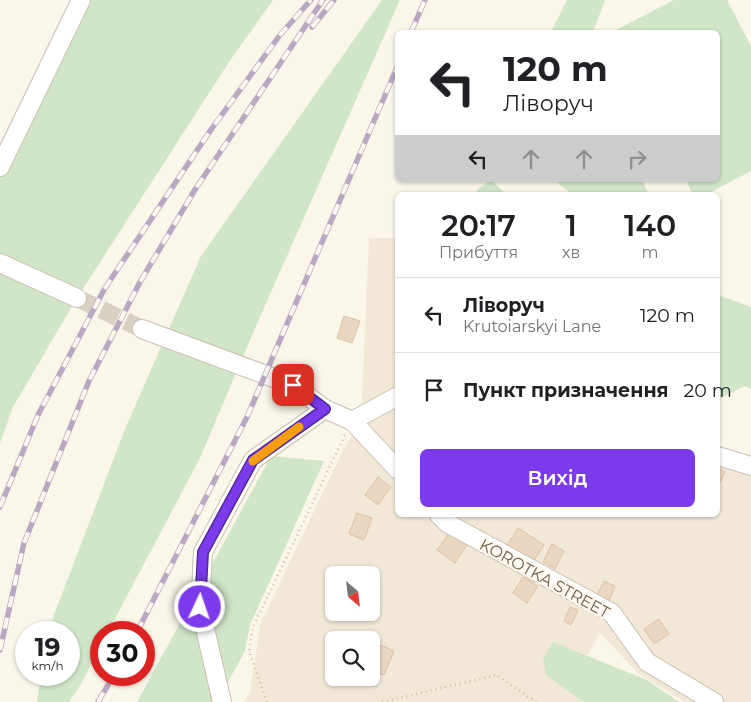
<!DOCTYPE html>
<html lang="uk">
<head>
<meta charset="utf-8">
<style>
  :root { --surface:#fff; --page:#f2f2f2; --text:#202124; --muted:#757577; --line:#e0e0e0; --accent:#7c3aed }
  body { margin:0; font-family:Montserrat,sans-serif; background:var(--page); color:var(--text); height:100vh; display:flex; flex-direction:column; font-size:19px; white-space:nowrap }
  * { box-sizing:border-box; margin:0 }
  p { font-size:16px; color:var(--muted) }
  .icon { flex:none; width:28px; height:28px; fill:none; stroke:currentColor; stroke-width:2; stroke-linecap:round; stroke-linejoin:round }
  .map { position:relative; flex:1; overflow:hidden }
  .panel { position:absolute; left:395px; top:192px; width:325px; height:325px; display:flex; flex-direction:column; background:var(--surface); border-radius:8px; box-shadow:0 1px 4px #0004 }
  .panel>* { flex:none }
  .hud { position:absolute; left:395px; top:30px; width:325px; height:152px; border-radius:8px; box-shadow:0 1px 4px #0004; background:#fff; color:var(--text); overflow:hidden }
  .needle { width:32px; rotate:152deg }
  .fabs { position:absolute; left:325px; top:566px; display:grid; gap:10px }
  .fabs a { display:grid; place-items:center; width:55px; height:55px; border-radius:8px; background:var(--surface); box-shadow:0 1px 4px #0004; font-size:25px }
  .speed { position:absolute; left:15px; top:621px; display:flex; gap:10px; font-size:25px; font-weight:700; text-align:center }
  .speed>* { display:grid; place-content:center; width:65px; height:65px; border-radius:50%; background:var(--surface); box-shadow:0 1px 4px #0004; line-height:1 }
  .speed small { font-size:12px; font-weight:400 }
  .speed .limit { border:8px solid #d22; background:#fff; color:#111 }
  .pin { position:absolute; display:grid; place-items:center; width:42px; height:42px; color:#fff; margin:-21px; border-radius:10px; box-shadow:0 2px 8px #0006 }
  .me { position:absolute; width:55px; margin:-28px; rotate:3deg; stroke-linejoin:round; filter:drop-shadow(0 0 4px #0008) }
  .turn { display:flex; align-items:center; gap:18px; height:105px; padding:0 25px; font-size:22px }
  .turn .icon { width:65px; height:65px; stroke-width:2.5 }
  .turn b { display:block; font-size:35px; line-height:42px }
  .lanes { display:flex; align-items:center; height:48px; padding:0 25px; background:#0003; justify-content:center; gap:25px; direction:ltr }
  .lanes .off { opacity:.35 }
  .eta { display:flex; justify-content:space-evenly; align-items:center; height:85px; text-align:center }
  .eta b { font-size:30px; font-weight:600; line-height:35px }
  .cta { display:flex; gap:10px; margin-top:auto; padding:10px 25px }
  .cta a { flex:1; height:58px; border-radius:8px; background:var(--accent); color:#fff; font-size:20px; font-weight:600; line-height:58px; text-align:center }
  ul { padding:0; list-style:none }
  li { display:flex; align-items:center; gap:15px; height:75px; padding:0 25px; border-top:1px solid var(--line) }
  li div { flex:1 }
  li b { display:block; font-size:19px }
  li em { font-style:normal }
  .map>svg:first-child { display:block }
</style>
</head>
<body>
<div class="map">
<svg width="751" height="702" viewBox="0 0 751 702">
  <rect width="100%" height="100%" fill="#faf6e9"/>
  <path fill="#f1e8d8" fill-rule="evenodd" d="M369 238H397L398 515H718V456L751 466V702H685L639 674 600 633 584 661 582 702H244L250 692 260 625 343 450 361 421ZM334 575H371V612H334ZM334 640H371V678H334Z"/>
  <g fill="#d1e6c9">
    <path d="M81 0H273L229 62 77 298 13 407 0 443V167Z"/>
    <path d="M382 0H400L253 333 200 458 108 632H101V645L81 684 69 702H37L41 675H69V632H48L49 628 125 429 201 256Z"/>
    <path d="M567 0H605L593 32H551Z"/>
    <path d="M674 0H727L751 46V171L705 195H693L686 180H718V32H612Z"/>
    <path d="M491 180 507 195H475L478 189Z"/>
    <path d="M554 180H642L649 195H573Z"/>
    <path d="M718 292 721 296 751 307V389L745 386 718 399Z"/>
    <path d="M271 456 324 461 250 625 245 651 217 702H137Z"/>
    <path d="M553 642 647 680 679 702H584L546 675 543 658Z"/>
  </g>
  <g fill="#ead7c2" stroke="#ddc2a6">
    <path d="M344 316 360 321 352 343 337 338Z"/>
    <path d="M718 468 725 472 720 483 718 482Z"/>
    <path d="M378 477 391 487 378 505 365 495Z"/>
    <path d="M357 513 372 518 364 540 349 534Z"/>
    <path d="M518 528 544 545 532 564 506 547Z"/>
    <path d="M450 532 467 545 455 563 437 550Z"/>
    <path d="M552 544 564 551 555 569 543 562Z"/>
    <path d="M523 577 538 586 527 603 513 593Z"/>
    <path d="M604 581 615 586 609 601 597 595Z"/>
    <path d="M570 607 578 610 571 625 564 621Z"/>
    <path d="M659 619 669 634 654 644 644 629Z"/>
    <path d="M374 642 394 651 384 675 371 670V649Z"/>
  </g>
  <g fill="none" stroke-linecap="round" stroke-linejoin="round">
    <path stroke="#d8d0c3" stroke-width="18" stroke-dasharray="18 9" stroke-linecap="butt" d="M77 298 142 329"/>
    <g stroke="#cbbfb0" stroke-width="20">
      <g id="minor">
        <path d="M0 167 81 0"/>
        <path d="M0 263 77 298"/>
        <path d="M142 329 293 385 325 409 253 460 203 552 200 607 222 702"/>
        <path d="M325 409 352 421 398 396"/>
        <path d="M352 421 398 470"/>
        <path d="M718 456 751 466"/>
        <path d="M439 515 447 523 612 613 647 662 714 702"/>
      </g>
    </g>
    <g stroke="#d1bda7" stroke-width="2.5" stroke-dasharray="1 4" stroke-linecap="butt">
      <path d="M267 702 249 651 253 627 345 435"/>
      <path d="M382 702 497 675 536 702"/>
    </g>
    <use href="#minor" stroke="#fff" stroke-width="18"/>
    <g stroke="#baa8c3" stroke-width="5.5">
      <g id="rail">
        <path d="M312 27 334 0"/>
        <path d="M411 32 425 0"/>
        <path d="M0 507 38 415 105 288 210 131 280 35 311 0"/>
        <path d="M137 632 247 417 398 65"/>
        <path d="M0 650 24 543 89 381 140 282 196 188 323 0"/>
        <path d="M98 702 114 675"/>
      </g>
    </g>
    <use href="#rail" stroke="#fdf9ef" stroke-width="4" stroke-dasharray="11" stroke-linecap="butt"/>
  </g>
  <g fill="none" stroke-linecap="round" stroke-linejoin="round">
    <g stroke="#51269a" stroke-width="12">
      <path id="route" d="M200 607 203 552 253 460 325 409 293 385"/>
    </g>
    <use href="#route" stroke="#7c3aed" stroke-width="9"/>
    <path stroke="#f59e0b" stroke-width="9" d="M253 461 299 427"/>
  </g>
  <g text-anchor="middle" stroke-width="4.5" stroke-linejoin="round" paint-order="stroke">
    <g font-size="16" fill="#716050" stroke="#fdf9ef">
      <text transform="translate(545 578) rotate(29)" y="6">KOROTKA STREET</text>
    </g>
  </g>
</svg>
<div class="fabs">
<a><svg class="needle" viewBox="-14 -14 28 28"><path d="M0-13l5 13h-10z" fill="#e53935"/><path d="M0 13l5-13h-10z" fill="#757577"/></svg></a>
<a><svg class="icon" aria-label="search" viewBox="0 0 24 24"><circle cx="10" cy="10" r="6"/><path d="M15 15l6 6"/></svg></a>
</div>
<div class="speed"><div>19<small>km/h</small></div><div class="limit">30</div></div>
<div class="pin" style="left:293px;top:385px;background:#d93025"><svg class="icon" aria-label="arrive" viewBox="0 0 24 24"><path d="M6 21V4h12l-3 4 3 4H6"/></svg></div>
<svg class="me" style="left:200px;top:607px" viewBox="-20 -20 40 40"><circle r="17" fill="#7c3aed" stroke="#fff" stroke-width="3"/><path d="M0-11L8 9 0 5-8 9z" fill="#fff"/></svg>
<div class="hud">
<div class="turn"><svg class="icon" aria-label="left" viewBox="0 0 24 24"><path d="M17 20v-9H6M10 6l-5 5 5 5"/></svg><div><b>120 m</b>Ліворуч</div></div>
<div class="lanes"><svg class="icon" aria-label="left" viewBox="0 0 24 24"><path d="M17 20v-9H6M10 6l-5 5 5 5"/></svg><svg class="icon off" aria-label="ahead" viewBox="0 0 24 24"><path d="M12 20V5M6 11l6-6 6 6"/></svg><svg class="icon off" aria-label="ahead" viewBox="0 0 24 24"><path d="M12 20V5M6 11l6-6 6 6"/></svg><svg class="icon off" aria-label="right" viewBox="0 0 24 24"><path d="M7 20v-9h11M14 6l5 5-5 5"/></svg></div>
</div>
<section class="panel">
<div class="eta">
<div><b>20:17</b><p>Прибуття</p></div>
<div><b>1</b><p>хв</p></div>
<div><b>140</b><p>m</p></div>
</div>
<ul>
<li><svg class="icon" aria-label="left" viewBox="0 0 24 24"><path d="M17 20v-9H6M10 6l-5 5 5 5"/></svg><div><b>Ліворуч</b><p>Krutoiarskyi Lane</p></div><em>120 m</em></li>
<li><svg class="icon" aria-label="arrive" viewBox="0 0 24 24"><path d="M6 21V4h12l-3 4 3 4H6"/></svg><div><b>Пункт призначення</b></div><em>20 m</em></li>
</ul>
<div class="cta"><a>Вихід</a></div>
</section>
</div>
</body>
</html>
